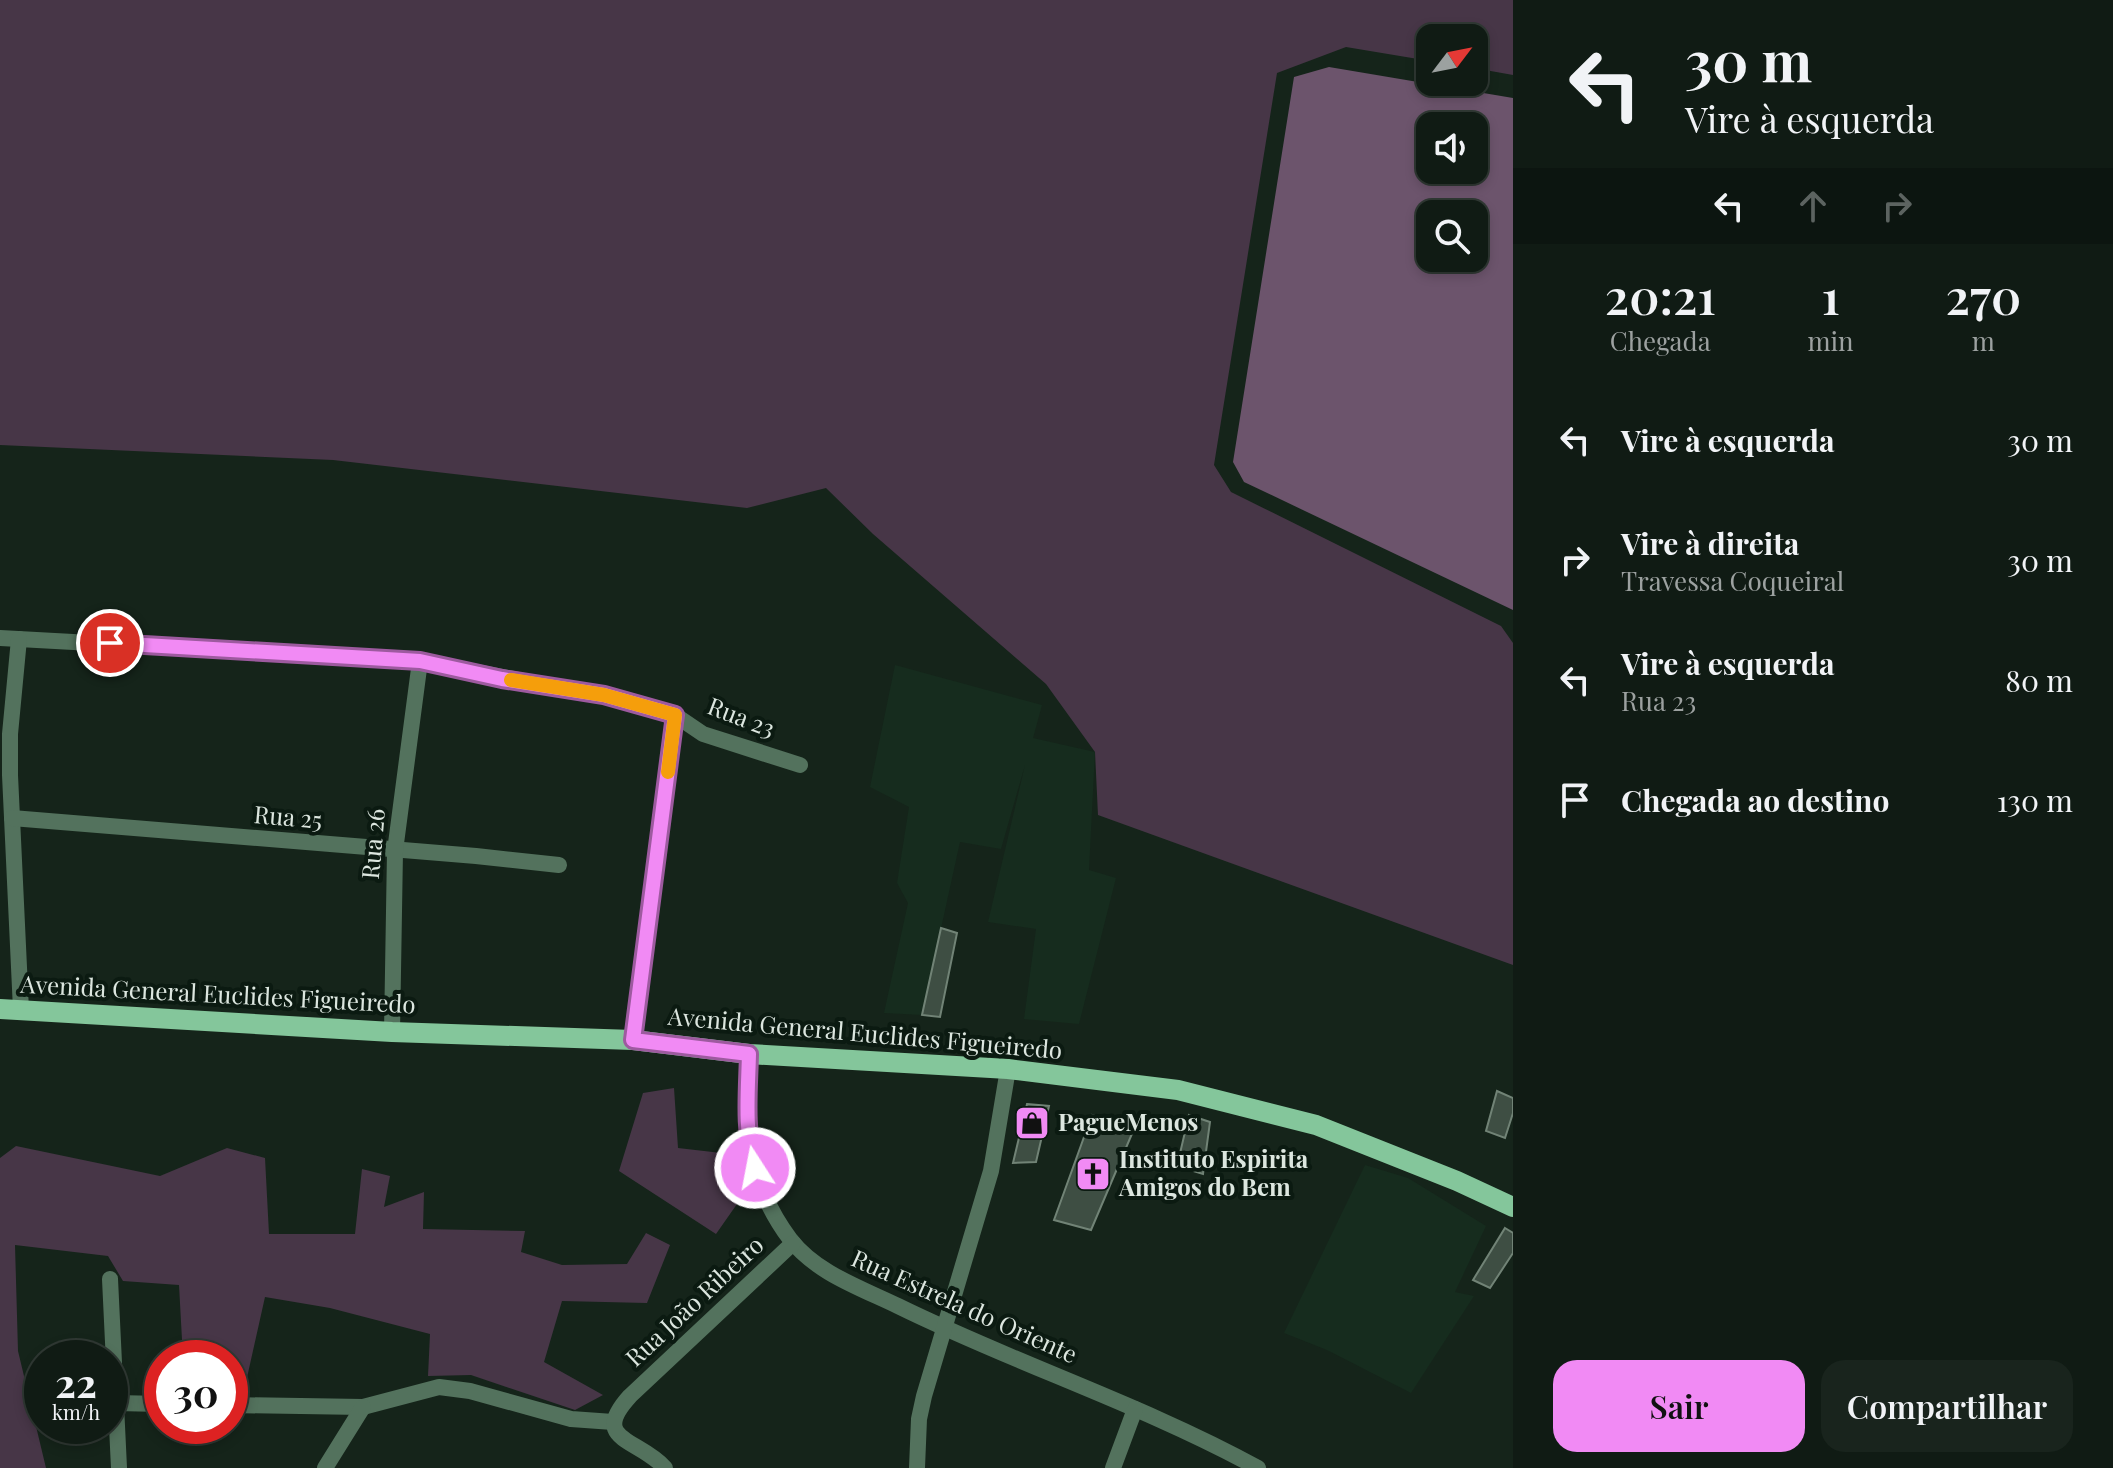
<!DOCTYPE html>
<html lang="pt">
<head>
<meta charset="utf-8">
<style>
  :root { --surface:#101b14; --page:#19241d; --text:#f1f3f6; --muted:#9ca1a0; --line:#303934; --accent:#f18af4 }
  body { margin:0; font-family:"Playfair Display",serif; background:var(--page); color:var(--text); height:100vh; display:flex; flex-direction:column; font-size:30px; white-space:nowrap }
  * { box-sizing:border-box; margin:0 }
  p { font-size:26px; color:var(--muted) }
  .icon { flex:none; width:44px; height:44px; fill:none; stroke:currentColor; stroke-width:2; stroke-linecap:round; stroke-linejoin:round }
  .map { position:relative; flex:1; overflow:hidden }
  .details { display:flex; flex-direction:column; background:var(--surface); width:600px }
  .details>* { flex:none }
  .hud { background:#101b14; color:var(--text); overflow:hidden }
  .needle { width:52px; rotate:58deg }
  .tools { position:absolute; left:1416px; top:24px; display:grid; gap:16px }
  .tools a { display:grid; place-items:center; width:72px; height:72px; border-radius:16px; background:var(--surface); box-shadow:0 4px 12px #0003,0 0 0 2px var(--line); font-size:40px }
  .speed { position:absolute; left:24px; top:1340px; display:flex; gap:16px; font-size:40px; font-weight:700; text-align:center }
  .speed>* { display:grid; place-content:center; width:104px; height:104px; border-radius:50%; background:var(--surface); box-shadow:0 4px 12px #0003,0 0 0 2px var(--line); line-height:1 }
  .speed small { font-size:20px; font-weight:400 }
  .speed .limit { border:12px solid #d22; background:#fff; color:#111 }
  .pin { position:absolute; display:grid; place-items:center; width:68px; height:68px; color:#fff; margin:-34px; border:4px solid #fff; border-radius:50%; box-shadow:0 2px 8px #0007 }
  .me { position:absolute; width:88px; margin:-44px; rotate:349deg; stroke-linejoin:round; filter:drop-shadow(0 0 6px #0008) }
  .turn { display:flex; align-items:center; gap:28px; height:168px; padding:0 40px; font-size:36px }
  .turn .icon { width:104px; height:104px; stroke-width:2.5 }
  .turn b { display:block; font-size:56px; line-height:68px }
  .lanes { display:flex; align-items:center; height:76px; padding:0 40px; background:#0003; justify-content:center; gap:40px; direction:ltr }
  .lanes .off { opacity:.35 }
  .eta { display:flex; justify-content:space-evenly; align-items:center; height:136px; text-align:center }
  .eta b { font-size:48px; font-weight:600; line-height:56px }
  .primary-button { display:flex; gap:16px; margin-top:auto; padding:16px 40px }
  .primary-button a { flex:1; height:92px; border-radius:24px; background:var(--accent); color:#111; font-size:32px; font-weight:600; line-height:92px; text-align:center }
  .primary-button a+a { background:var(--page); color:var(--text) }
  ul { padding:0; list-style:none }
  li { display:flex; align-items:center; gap:24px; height:120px; padding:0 40px }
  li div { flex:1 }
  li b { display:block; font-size:30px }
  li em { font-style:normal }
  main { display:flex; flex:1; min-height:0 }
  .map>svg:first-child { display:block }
</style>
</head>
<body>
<main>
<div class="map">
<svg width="1513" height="1468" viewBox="0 0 1513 1468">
  <rect width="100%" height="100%" fill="#15241a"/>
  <g fill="#162c1e">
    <path d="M895 665 1042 705 1033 738 1095 752 1089 870 1116 878 1079 1024 1024 1019 1036 929 988 922 1025 765 1001 849 960 842 922 1015 884 1013 908 903 897 883 909 807 870 787Z"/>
    <path d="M1365 1165 1408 1178 1486 1226 1455 1292 1474 1296 1411 1393 1327 1350 1284 1333Z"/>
  </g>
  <g fill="#473647">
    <path d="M0 0H1513V75L1474 68V38H1430V61L1346 47 1277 73 1214 465 1231 492 1501 626 1513 643V965L1098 815 1095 752 1046 684 873 534 826 488 747 508 333 460 0 445Z"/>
    <path d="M674 1088 678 1148 730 1154 737 1204 716 1234 619 1171 643 1093Z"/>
    <path d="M16 1146 160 1176 227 1148 265 1158 269 1234H355L362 1169 390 1176 384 1207 424 1192 423 1229 525 1231 521 1252 562 1265 627 1264 646 1233 670 1245 647 1303 562 1301 544 1362 603 1395 575 1410 471 1375 428 1376 430 1334 330 1308 265 1297 244 1391 230 1390V1358H183L179 1285 123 1281 108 1256 15 1245 18 1351 46 1468H0V1158Z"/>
  </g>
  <path fill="#6c546c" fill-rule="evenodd" d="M1329 67 1513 98V610L1244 482 1233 462 1294 77ZM1430 126H1474V170H1430ZM1430 214H1474V258H1430Z"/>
  <g fill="#3e4e43" stroke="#718376" stroke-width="2">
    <path d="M941 928 957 933 940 1017 922 1015Z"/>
    <path d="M1497 1091 1513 1098V1113L1505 1138 1486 1131Z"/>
    <path d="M1027 1104 1049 1106 1036 1162 1013 1163Z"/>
    <path d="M1092 1115 1134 1129 1091 1230 1054 1220Z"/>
    <path d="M1189 1115 1210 1122 1203 1174 1177 1166Z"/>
    <path d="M1505 1228 1513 1233V1253L1490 1288 1473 1280Z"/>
  </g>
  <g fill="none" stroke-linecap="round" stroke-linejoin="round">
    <g stroke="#53725d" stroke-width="16">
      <path d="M0 638 420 661 638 703 675 715 703 734 800 765"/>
      <path d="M19 639 10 734V775L21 1010"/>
      <path d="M12 818 476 856 559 865"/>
      <path d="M392 1032 395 851 420 661"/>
      <path d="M633 1040 675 715"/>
      <path d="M749 1054C748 1084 744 1116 749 1145 754 1178 771 1214 790 1239 816 1273 861 1288 898 1306 1016 1364 1143 1405 1258 1468"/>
      <path d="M110 1279 119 1468"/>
      <path d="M116 1403 162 1404"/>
      <path d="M230 1405 363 1407 439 1387 470 1391 571 1419 613 1422"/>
      <path d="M325 1468 363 1407"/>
      <path d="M665 1468C638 1438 589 1441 630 1396L793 1243"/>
      <path d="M917 1468 919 1419 924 1396 991 1171 1008 1069"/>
      <path d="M1113 1468 1135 1409"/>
    </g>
    <path stroke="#84c69b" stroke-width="20" d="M0 1009 392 1032 633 1040 749 1054 1008 1069 1178 1090 1316 1125 1457 1181 1513 1207"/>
  </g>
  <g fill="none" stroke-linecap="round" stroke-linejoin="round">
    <g stroke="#9d5a9f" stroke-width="20">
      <path id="route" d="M110 643 420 661 502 679 604 695 675 715 633 1040 749 1054C748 1093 744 1130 755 1168"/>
    </g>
    <use href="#route" stroke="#f18af4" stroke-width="14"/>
    <path stroke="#f59e0b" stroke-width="14" d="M511 680 604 695 675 715 668 772"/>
  </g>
  <defs>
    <g id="shop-square" transform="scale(1.8)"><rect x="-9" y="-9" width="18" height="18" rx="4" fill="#f18af4" stroke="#0b1a11"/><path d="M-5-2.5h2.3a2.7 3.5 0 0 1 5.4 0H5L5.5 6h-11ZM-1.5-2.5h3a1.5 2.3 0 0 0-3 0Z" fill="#111"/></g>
    <g id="church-square" transform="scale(1.8)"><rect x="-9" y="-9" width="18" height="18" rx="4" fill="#f18af4" stroke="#0b1a11"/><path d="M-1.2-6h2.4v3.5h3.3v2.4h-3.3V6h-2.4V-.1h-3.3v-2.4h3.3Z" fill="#111"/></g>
  </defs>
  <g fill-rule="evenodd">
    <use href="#shop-square" x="1032" y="1123"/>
    <use href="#church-square" x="1093" y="1174"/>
  </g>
  <g text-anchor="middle" stroke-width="8" stroke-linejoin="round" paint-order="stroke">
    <g font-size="24" fill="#dce6df" stroke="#0b1a11">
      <text transform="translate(741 718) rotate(21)" y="8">Rua 23</text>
      <text transform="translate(288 818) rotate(5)" y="8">Rua 25</text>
      <text transform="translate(374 844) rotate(-85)" y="8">Rua 26</text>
      <text transform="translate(218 995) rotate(3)" y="8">Avenida General Euclides Figueiredo</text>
      <text transform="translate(865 1034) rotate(5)" y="8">Avenida General Euclides Figueiredo</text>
      <text transform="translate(695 1302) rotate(-43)" y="8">Rua João Ribeiro</text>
      <text transform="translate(964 1307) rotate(24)" y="8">Rua Estrela do Oriente</text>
    </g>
    <g font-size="24" font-weight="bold" fill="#dce6df" stroke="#0b1a11" text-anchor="start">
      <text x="1058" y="1131">PagueMenos</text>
      <text x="1119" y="1168">Instituto Espirita<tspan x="1119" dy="28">Amigos do Bem</tspan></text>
    </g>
  </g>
</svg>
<div class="tools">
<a><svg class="needle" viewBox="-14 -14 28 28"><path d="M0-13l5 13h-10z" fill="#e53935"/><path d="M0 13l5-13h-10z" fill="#9ca1a0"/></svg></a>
<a><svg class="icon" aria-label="sound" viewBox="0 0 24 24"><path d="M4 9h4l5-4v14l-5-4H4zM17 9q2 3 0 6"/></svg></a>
<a><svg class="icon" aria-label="search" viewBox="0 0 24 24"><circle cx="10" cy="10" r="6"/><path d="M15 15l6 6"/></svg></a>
</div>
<div class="speed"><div>22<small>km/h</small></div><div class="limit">30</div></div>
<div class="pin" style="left:110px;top:643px;background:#d93025"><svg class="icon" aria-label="arrive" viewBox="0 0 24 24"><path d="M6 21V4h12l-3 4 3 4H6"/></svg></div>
<svg class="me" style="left:755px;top:1168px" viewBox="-20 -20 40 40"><circle r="17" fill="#f18af4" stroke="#fff" stroke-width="3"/><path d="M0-11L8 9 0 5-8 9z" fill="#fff"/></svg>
</div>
<section class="details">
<div class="hud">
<div class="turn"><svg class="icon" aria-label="left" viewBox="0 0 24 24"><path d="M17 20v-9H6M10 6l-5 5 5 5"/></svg><div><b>30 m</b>Vire à esquerda</div></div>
<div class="lanes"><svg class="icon" aria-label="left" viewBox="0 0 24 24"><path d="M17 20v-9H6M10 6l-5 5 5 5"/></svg><svg class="icon off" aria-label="ahead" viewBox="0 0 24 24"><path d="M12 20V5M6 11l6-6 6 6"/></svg><svg class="icon off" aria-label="right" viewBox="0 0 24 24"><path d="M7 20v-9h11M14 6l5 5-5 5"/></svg></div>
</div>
<div class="eta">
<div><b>20:21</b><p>Chegada</p></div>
<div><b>1</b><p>min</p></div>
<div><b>270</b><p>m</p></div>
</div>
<ul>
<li><svg class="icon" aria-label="left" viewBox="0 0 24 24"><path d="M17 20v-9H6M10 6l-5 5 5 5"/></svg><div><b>Vire à esquerda</b></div><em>30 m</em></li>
<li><svg class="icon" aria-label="right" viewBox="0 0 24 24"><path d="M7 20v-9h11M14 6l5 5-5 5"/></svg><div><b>Vire à direita</b><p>Travessa Coqueiral</p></div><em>30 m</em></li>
<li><svg class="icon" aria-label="left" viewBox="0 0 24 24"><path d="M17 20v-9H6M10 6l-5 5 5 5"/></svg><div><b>Vire à esquerda</b><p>Rua 23</p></div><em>80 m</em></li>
<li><svg class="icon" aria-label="arrive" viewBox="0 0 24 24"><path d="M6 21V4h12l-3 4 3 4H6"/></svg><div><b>Chegada ao destino</b></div><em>130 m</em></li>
</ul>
<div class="primary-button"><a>Sair</a><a>Compartilhar</a></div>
</section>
</main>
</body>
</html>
